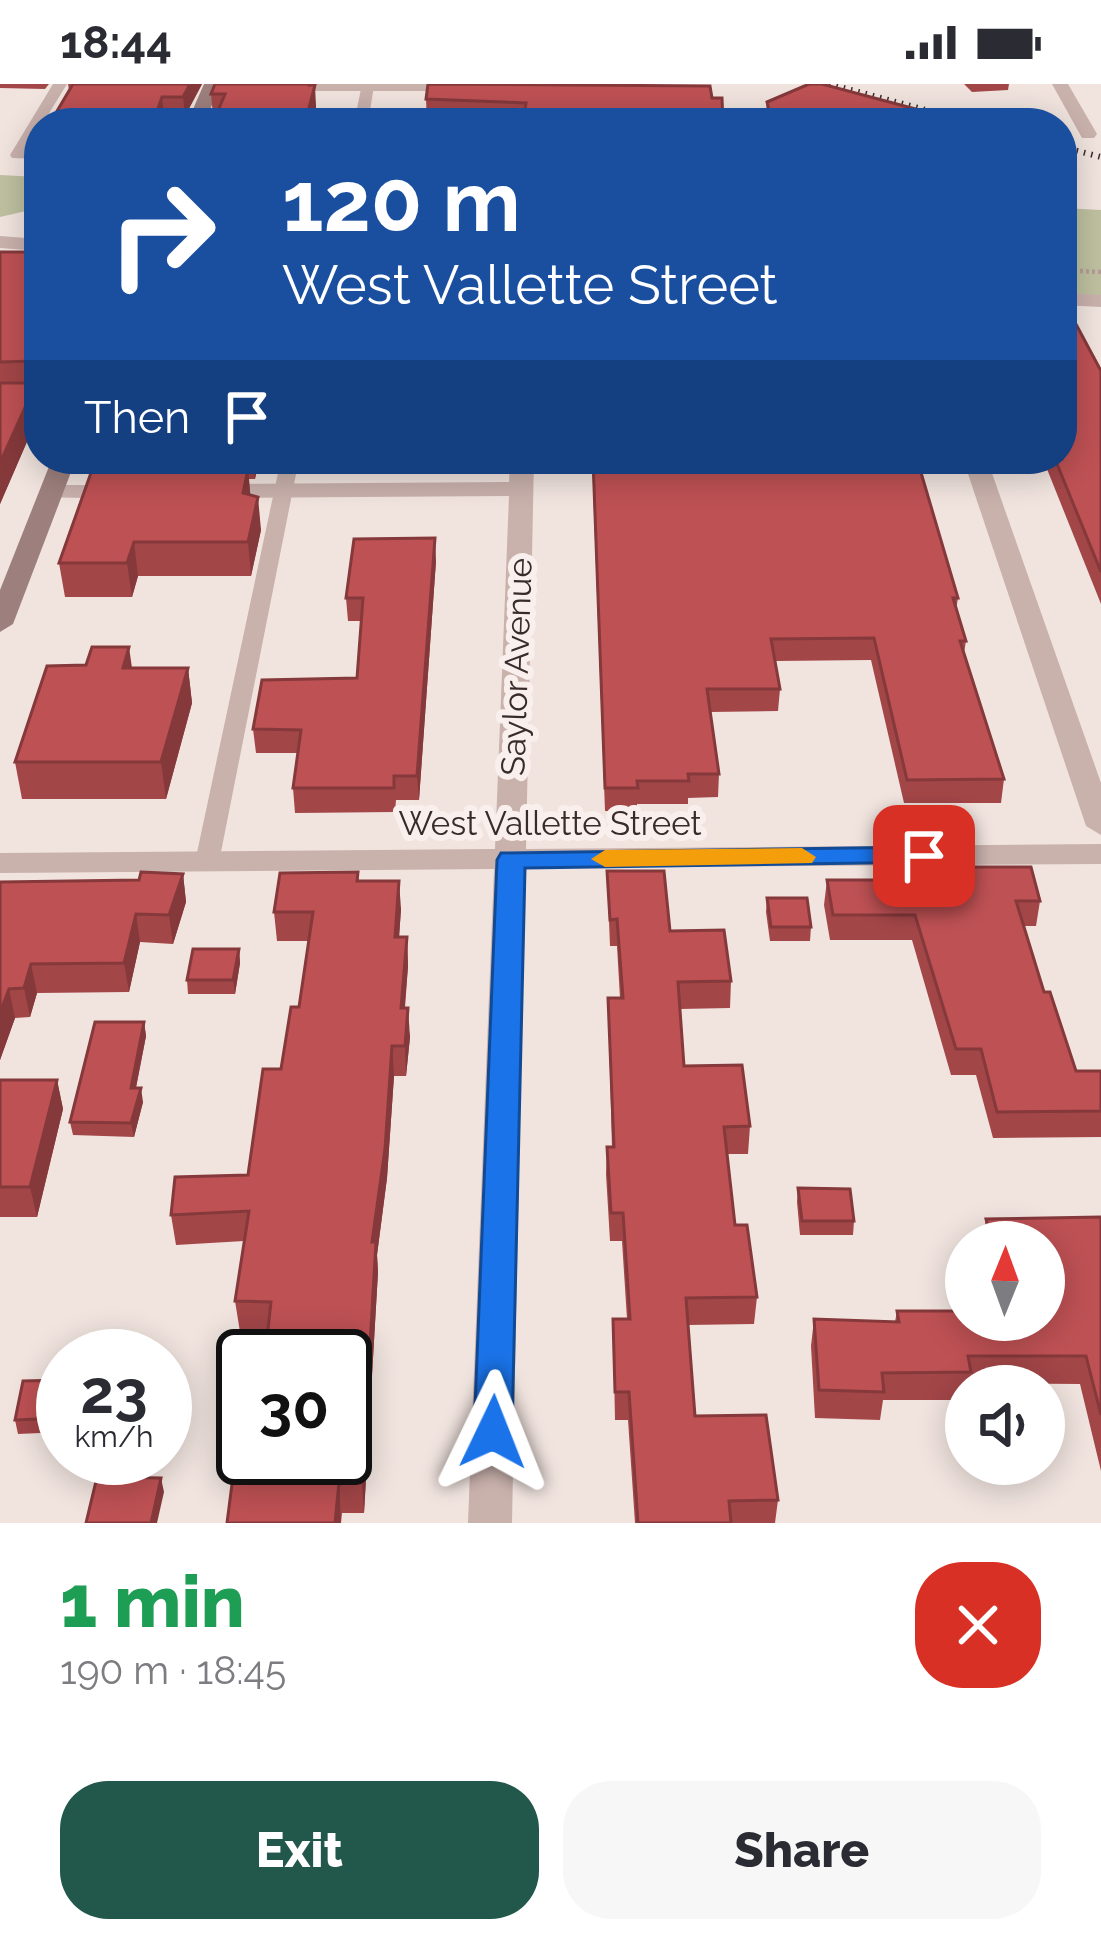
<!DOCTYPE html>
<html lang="en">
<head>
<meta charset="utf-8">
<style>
  :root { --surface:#fff; --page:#f7f7f7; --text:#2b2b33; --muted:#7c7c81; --accent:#22574c }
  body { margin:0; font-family:Raleway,sans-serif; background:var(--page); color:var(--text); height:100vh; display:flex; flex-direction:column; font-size:45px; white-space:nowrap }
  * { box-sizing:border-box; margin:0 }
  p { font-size:39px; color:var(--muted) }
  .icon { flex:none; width:66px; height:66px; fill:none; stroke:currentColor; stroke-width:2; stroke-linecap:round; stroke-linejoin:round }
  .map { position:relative; height:1439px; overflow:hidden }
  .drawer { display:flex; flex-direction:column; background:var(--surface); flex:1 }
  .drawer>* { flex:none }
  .guide { position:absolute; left:24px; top:24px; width:1053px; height:366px; border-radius:48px; box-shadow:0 6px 30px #0003; background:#1a4fa0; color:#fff; overflow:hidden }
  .needle { width:78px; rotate:1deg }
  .buttons { position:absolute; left:945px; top:1137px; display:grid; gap:24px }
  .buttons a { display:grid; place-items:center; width:120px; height:120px; border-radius:50%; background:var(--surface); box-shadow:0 6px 30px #0003; font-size:60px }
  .speed { position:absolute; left:36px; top:1245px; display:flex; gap:24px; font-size:60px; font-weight:700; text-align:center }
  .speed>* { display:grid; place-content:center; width:156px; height:156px; border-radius:50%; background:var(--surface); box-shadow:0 6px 30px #0003; line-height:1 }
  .speed small { font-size:30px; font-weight:400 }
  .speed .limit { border:6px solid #111; border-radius:18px; background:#fff; color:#111 }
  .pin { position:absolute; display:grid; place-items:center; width:102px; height:102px; color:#fff; margin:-51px; border-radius:24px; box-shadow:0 6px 18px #0006 }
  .me { position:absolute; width:132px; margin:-66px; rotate:2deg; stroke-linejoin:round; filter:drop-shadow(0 0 9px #0008) }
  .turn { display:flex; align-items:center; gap:42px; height:252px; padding:0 60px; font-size:54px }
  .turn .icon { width:156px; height:156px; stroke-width:2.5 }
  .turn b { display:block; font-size:84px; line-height:102px }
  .then { display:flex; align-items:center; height:114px; padding:0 60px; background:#0003; gap:24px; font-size:45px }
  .round { display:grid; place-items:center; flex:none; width:126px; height:126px; border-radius:48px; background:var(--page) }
  .overview { display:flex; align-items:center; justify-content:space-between; height:204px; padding:0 60px }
  h1 { font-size:72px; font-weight:800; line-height:90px; color:#1e9e55 }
  .action { display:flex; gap:24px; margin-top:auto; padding:24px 60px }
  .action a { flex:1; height:138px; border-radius:48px; background:var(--accent); color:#fff; font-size:48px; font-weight:800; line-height:138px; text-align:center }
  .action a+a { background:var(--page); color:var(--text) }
  .status { display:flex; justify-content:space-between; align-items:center; height:84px; padding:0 60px; background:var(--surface); direction:ltr }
  .status svg { height:33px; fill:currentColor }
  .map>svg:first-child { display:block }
</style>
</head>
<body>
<div class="status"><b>18:44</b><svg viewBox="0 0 49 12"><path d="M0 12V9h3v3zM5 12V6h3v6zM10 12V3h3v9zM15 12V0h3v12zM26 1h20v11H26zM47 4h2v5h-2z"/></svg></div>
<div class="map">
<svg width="1101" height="1439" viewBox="0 0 1101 1439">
  <rect width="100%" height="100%" fill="#f1e4df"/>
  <g fill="#bec0a0">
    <path d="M0 91 39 93V124L0 133Z"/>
    <path d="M1062 124 1101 126V221L1062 219Z"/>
  </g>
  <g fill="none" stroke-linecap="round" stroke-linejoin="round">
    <path stroke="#b59b96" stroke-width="4.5" stroke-dasharray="3 3" stroke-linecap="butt" d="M1062 186 1101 188"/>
    <g fill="#c9b1ac" fill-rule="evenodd">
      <path d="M53 0H67L43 39H39L27 67H39V75L12 74 10 71Z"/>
      <path d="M362 0 374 2 368 39H354Z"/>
      <path d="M281 375H299L219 778 207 786 195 778Z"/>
    </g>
    <g fill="#c9b1ac" fill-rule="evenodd">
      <path d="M270 0H476L477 2 469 7H277Z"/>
      <path d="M1052 0H1068L1097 50 1094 54H1082Z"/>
      <path d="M0 152 39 155V167L0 164Z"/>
      <path d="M1062 209 1101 211V223L1062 221Z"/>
      <path d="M510 375H534L526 765 1101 760V780L525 784 512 1439H468L494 785 0 789V769L495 765 509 412 209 414 197 407 209 400 509 398Z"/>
      <path d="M963 375H987L1101 699V751L1086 742Z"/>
      <path d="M51 401H125L137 408 125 415 42 413 39 408Z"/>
    </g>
    <g fill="#9d807d" fill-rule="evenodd">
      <path d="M204 0H220L205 39H187Z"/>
      <path d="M52 375H76L13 540 0 548V506Z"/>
    </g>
    <g stroke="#382b2a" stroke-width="6" stroke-dasharray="1.5 6" stroke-linecap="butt">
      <path d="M829 0 974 39"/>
      <path d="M1062 63 1101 73"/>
    </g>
  </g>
  <g fill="#a34648">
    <path d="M0 0H49L45 5 0 4Z"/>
    <path d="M68 0H202L185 32H164L69 6Z"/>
    <path d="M215 0H313L316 23 312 39H213L216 31H213L211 10Z"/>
    <path d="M964 0H1009L1008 6 972 8Z"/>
    <path d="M648 1 712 14 723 39H427L426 15Z"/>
    <path d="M767 18 968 39H765Z"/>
    <path d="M39 144V304L37 305 39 330 0 420V168H25Z"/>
    <path d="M1101 287V520L1043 375H1062Z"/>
    <path d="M190 375H259L255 395H249L250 411 261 446 251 492H138L132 513H65L59 479 191 386Z"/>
    <path d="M383 375H435V380Z"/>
    <path d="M592 375H917L958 514 956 526 966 557 964 569 1004 695 1001 719H904L871 576 775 577 780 605 778 627 710 628 719 690 718 713 688 714V720H637V727H605Z"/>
    <path d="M436 477 419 716H396L395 728 295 729 293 704 298 669H256L253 645 357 594 361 537H348L346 514Z"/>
    <path d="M132 584H188L192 619 166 715H22L15 678Z"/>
    <path d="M911 783 1040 817 1036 842H1023L1044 908 1076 987H1101V1053L993 1054 976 991H951L912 856H830L824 821 827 796H909Z"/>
    <path d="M607 787 670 847 731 897 730 924 680 925 684 982 750 1042 748 1070H727L735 1141 757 1213 754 1240 688 1241 695 1332 778 1416 775 1439H635L628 1336H615L613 1235H627L622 1157H610L606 1090 607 1063H612L608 914H620L617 862H610Z"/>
    <path d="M358 788 359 797 401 825 399 853H407L408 882 405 924 410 953 406 992H394L387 1094 377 1171 378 1188 364 1429H342L341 1439H227L345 1374 268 1248H240L235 1217 244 1157 176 1161 171 1131 248 1091 299 923 309 857H277L274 828Z"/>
    <path d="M183 790 186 818 173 860 140 858 129 908 37 909 30 933 15 934 0 976V798L139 796Z"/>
    <path d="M767 814 811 843 810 857H770L766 828Z"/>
    <path d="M239 865 240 879 235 910H188L187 896Z"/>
    <path d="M144 938 146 952 136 1004 143 1018 134 1053 73 1051 70 1038Z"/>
    <path d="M0 996H57L63 1025 37 1133H0Z"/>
    <path d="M798 1104 854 1137 853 1151H800L797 1118Z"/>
    <path d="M1101 1133V1387L1080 1300 969 1299V1302H966V1316H883L880 1336 815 1334 811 1262 814 1235 895 1238 897 1227 1044 1236V1158H982L986 1135Z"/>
    <path d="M63 1296V1348L18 1350 15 1336Z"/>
  </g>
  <g fill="#85393b">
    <path d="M190 0H202L185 32 183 13Z"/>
    <path d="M309 0H313V8L315 1 316 23 312 39H305Z"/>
    <path d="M162 13 164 32 162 39H153Z"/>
    <path d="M36 299 39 330 0 420V379Z"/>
    <path d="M253 375H259L255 395Z"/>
    <path d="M248 385 251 418 243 409Z"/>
    <path d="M258 413 261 446 251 492 248 458Z"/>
    <path d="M435 454 436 477 419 716 417 692Z"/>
    <path d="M134 458 138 492 132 513 127 479Z"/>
    <path d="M129 563 134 598 123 584Z"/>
    <path d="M188 584 192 619 166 715 161 678Z"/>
    <path d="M183 790 186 818 173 860 169 831Z"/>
    <path d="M399 797 401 825 397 882 395 853Z"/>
    <path d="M136 830 140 858 129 908 124 879Z"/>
    <path d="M407 853 408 882 402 953 401 924Z"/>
    <path d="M239 865 240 879 235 910 233 896Z"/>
    <path d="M31 880 37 909 30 933 24 904Z"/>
    <path d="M9 905 15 934 0 976V929Z"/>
    <path d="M408 924 410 953 406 992 405 962Z"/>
    <path d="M144 938 146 952 133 1018 131 1004Z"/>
    <path d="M392 962 394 992 387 1094 377 1171 378 1188 364 1429 362 1399 372 1158Z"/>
    <path d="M57 996 63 1025 37 1133 30 1103Z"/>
    <path d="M141 1004 143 1018 134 1053 131 1039Z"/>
    <path d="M161 1394 164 1408 157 1439H151Z"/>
    <path d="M339 1399 341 1439H335Z"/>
  </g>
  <g fill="#be5154" stroke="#85393b" stroke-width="3">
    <path d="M73 0H190L183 13H162L153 39H50Z"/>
    <path d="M215 0H309V1H315L305 39H213L225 10H211Z"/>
    <path d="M428 0 710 2 712 14H722L723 39H523L526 19 426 15Z"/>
    <path d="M809 0H822L968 39H772L767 18Z"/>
    <path d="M39 144V291L35 277 0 278V168H25Z"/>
    <path d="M1062 214 1101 287V488L1055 375H1062Z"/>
    <path d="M0 299H36L0 379Z"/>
    <path d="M593 375H917L958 514H953L966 557H960L1004 695 907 696 874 554 771 555 780 605H707L719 690H688L689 697H637L638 704H605Z"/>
    <path d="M248 385 243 409 258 413 248 458H134L127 479H59L92 386Z"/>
    <path d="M435 454 417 692H394V704H293L301 646 253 645 262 596 357 594 363 514H346L354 455Z"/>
    <path d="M92 563H129L123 584H188L161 678H15L47 582 86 581Z"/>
    <path d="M911 783H1031L1040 817H1016L1044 908H1050L1076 987H1101V1027L997 1028 981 965H956L915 831H833L827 796H914Z"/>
    <path d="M607 787H664L670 847 724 846 731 897 678 898 684 982 742 981 750 1042 724 1043 735 1141H747L757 1213 686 1214 695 1332 766 1331 778 1416 729 1417 731 1439H638L629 1308H615L613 1235H630L623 1129H611L607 1063H614L608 914H623L617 835 610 836Z"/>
    <path d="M141 788 183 790 169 831 136 830 124 879 31 880 24 904 9 905 0 929V798L139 796Z"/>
    <path d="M358 788 357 797H399L395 853H407L401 924H408L405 962H392L385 1065 372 1158H376L362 1399H339L335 1439H227L240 1338H243V1374H345V1272H265L271 1218 235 1217 249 1127 171 1131 175 1093 248 1091 263 985H281L291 923H299L313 828H274L280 789Z"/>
    <path d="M767 814H807L811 843H771Z"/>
    <path d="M193 865H239L233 896H187Z"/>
    <path d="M95 938H144L131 1004H141L131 1039 70 1038Z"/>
    <path d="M0 996H57L30 1103H0Z"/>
    <path d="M798 1104 850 1105 854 1137H802Z"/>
    <path d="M1101 1133V1331L1086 1272H968L971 1288 882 1289 884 1308 819 1306 814 1235 899 1238 897 1227H966V1236H1044V1158H992L986 1135Z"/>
    <path d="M63 1296V1334L15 1336 23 1297Z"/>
    <path d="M97 1393 161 1394 151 1439H86Z"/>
  </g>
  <path fill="#1a73e8" stroke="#114b97" stroke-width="3" d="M924 763 934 765 938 772 934 778 525 784 512 1348 506 1359 493 1364 479 1359 474 1348 497 776 501 769Z"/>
  <path fill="#f59e0b" d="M802 764 816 773 812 779 605 783 591 775 605 766Z"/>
  <g text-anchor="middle" stroke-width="12" stroke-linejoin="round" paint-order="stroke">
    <g font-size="33" fill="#382b2a" stroke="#f9efec">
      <text transform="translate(516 583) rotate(-88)" y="12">Saylor Avenue</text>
      <text x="550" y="751">West Vallette Street</text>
    </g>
  </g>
</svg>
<div class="buttons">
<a><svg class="needle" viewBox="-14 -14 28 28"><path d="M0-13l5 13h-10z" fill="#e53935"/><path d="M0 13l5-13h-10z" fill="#7c7c81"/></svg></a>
<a><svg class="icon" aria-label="sound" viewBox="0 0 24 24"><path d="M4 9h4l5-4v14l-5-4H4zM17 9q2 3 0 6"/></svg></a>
</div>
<div class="speed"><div>23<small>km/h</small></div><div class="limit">30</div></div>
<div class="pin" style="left:924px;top:772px;background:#d93025"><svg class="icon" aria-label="arrive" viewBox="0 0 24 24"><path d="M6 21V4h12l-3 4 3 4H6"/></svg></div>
<svg class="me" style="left:493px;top:1348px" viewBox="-20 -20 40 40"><path d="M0-17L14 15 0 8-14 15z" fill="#1a73e8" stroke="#fff" stroke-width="4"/></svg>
<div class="guide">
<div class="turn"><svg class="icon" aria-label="right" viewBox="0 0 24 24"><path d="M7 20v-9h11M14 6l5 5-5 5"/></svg><div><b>120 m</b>West Vallette Street</div></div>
<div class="then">Then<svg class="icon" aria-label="arrive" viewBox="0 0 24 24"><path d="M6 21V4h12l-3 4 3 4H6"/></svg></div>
</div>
</div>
<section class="drawer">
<div class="overview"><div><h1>1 min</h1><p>190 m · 18:45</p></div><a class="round" style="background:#d93025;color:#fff"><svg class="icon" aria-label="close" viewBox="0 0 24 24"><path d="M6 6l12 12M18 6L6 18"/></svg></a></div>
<div class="action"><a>Exit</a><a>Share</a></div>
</section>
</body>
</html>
